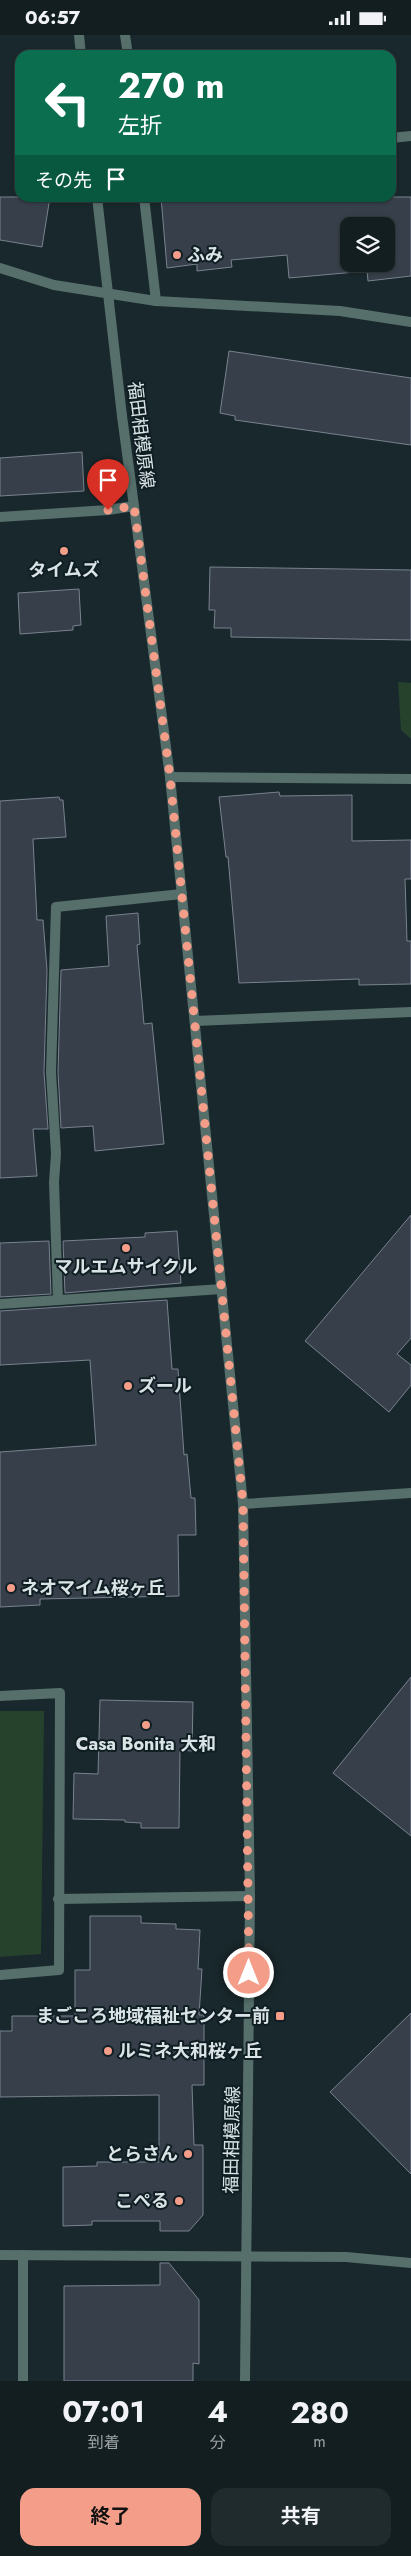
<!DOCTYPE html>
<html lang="ja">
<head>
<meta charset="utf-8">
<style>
  :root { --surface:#131e21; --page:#202b2e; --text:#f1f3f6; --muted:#9da2a5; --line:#323c3f; --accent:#f49e8a }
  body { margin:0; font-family:Jost,"Noto Sans JP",sans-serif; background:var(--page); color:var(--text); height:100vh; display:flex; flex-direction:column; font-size:19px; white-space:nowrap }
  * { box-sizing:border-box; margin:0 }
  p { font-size:16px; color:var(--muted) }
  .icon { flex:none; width:28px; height:28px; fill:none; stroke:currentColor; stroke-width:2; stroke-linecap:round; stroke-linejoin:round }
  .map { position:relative; height:2346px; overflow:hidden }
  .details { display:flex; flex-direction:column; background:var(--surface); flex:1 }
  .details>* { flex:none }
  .guide { position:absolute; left:15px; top:15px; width:381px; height:152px; border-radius:15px; box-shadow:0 1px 4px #0004,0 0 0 1px var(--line); background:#0b6e4f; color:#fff; overflow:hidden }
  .controls { position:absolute; left:340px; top:182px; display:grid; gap:10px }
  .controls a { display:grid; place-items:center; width:55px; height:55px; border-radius:10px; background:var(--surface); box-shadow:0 1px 4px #0004,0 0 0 1px var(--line); font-size:25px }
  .pin { position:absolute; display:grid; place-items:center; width:42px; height:42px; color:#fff; margin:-51px -21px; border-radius:50% 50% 50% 0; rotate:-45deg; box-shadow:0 0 5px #0007 }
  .pin .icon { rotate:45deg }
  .me { position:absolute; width:55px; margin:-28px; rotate:0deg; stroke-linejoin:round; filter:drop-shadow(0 0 4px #0008) }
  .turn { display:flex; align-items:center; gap:18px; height:105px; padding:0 20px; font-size:22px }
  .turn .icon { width:65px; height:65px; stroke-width:2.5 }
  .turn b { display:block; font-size:35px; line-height:42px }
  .then { display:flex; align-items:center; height:48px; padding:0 20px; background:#0003; gap:10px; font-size:19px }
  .eta { display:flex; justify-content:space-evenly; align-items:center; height:85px; text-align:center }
  .eta b { font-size:30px; font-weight:700; line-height:35px }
  .primary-button { display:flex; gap:10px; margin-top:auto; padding:10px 20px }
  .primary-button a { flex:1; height:58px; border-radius:15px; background:var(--accent); color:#111; font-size:20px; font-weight:700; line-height:58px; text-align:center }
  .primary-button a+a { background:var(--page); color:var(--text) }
  .status { display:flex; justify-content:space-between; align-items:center; height:35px; padding:0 25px; background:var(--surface); direction:ltr }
  .status svg { height:14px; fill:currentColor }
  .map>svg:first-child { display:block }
</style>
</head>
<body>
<div class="status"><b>06:57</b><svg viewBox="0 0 49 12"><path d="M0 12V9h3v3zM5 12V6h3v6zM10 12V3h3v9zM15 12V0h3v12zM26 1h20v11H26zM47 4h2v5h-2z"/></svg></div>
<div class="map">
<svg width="411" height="2346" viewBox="0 0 411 2346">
  <rect width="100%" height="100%" fill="#19282c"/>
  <g fill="#26422d">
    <path d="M398 647 411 648V704L401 695Z"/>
    <path d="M0 1676H44L41 1919 0 1922Z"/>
  </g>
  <g fill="#373f4a" stroke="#79828f" fill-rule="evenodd">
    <path d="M0 162H50L42 212 0 205Z"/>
    <path d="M161 162H411V241L368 246 367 236 289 243 287 220 231 225 232 232 197 236V229L167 233ZM349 191H386V229H349Z"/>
    <path d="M229 316 411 343V410L235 385V381L220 378Z"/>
    <path d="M82 417 84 456 0 461V423Z"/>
    <path d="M210 532 411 535V605L231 602V593H214L215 575H209Z"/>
    <path d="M79 554 81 590 73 591V595L20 599 18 558Z"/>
    <path d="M279 757 280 761 352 760V806L411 805V844H405L407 906H411V949L359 950V944L239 948 228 822H226L219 762Z"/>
    <path d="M59 762 60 765H63L66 802 33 804 37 885H43L47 935 44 1037 48 1094H33L37 1141 0 1143V766Z"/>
    <path d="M138 878 140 909 137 910 144 989 152 988 164 1109 95 1116 93 1091 61 1093 58 1037 61 935 109 931 106 881Z"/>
    <path d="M411 1180V1303L397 1319 411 1330V1350L389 1377 305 1306Z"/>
    <path d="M177 1196 181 1248 65 1258 63 1206 145 1202V1198Z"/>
    <path d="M49 1206 51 1259 0 1262V1208Z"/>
    <path d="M167 1265 172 1334H178L184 1420 187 1419 191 1463H195L196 1500H178L179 1561 40 1564V1570L0 1572V1417L96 1410 90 1325 0 1330V1276Z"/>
    <path d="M411 1642V1801L333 1738Z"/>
    <path d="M100 1665 193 1667 192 1716 180 1715 179 1793H141V1788L125 1787V1785L73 1784 74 1738 98 1739Z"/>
    <path d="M90 1881H141V1888L176 1889V1894L200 1895 198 1934H202L199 1980H204V2050H192L194 2110H203V2180L189 2196H160V2186H92V2190L63 2191V2132L97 2131V2127H159V2060L0 2062V1996H12V1981H75V1935H90Z"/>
    <path d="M411 1978V2139L330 2057Z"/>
    <path d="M160 2228H169L199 2265V2329L193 2328V2346H64V2251L160 2250Z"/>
  </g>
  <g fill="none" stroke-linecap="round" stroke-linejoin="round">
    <g stroke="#566f6b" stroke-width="10">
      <path d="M391 103 411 101"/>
      <path d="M170 742 411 744"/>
      <path d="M58 1265 54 1147 56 1119 51 1037 56 872 182 859"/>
    </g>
    <g stroke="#566f6b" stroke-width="10">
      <path d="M125 0 128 20"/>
      <path d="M144 162 156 266"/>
      <path d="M0 233 54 250 156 266 340 276 411 287"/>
      <path d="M0 482 108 475 134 471"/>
      <path d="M0 1269 222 1254"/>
      <path d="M243 1469 411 1458"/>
      <path d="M0 1661 60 1658 59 1935 0 1940"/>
      <path d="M58 1864 250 1861"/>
      <path d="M23 2346V2220"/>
    </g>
    <g stroke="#566f6b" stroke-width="10">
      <path d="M79 0 81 20"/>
      <path d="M122 381 170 742 243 1469 250 1861 245 2346"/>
      <path d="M195 986 411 977"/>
      <path d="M0 2220 346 2222 411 2228"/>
    </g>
    <path stroke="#566f6b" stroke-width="10" d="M97 162 122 381"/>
  </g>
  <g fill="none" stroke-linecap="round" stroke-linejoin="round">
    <path stroke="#f49e8a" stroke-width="9" stroke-dasharray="0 16.2" d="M108 475 134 471 170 742 243 1468 249 1938"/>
  </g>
  <g fill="#f49e8a" stroke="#0f1e23" stroke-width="2">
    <circle cx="177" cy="220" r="5"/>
    <circle cx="64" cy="516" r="5"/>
    <circle cx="126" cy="1213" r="5"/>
    <circle cx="128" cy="1351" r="5"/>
    <circle cx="11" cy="1553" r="5"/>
    <circle cx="146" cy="1690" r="5"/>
    <rect x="275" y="1976" width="10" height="10" rx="2.5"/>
    <circle cx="108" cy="2016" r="5"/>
    <circle cx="188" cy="2119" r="5"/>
    <circle cx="179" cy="2166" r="5"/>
  </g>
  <g text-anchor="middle" stroke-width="4" stroke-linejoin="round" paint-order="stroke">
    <g font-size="18" font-weight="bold" fill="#dae4e7" stroke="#0f1e23" text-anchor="start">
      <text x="187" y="226">ふみ</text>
      <text x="64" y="541" text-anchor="middle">タイムズ</text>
      <text x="126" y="1238" text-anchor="middle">マルエムサイクル</text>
      <text x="138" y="1357">ズール</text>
      <text x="21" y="1559">ネオマイム桜ヶ丘</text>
      <text x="146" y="1715" text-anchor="middle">Casa Bonita 大和</text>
      <text x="270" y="1987" text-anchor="end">まごころ地域福祉センター前</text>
      <text x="118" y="2022">ルミネ大和桜ヶ丘</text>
      <text x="178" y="2125" text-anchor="end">とらさん</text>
      <text x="169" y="2172" text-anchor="end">こぺる</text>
    </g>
    <g font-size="18" fill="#dae4e7" stroke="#0f1e23">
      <text transform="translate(141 400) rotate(83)" y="6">福田相模原線</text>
      <text transform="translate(232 2105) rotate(-89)" y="6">福田相模原線</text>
    </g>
  </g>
</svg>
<div class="controls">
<a><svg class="icon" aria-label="layers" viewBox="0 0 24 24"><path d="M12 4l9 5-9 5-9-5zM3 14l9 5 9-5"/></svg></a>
</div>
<div class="pin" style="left:108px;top:475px;background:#d93025"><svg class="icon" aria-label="arrive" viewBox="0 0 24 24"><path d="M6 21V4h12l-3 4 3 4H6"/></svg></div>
<svg class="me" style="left:249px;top:1938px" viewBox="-20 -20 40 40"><circle r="17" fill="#f49e8a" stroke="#fff" stroke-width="3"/><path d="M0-11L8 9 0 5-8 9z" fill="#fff"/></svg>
<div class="guide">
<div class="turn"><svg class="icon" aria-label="left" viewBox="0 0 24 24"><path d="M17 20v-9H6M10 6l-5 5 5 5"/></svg><div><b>270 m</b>左折</div></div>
<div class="then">その先<svg class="icon" aria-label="arrive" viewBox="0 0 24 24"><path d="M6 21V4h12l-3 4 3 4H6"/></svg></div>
</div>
</div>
<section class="details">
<div class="eta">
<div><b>07:01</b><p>到着</p></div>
<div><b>4</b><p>分</p></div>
<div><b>280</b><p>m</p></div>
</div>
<div class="primary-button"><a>終了</a><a>共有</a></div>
</section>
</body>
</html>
